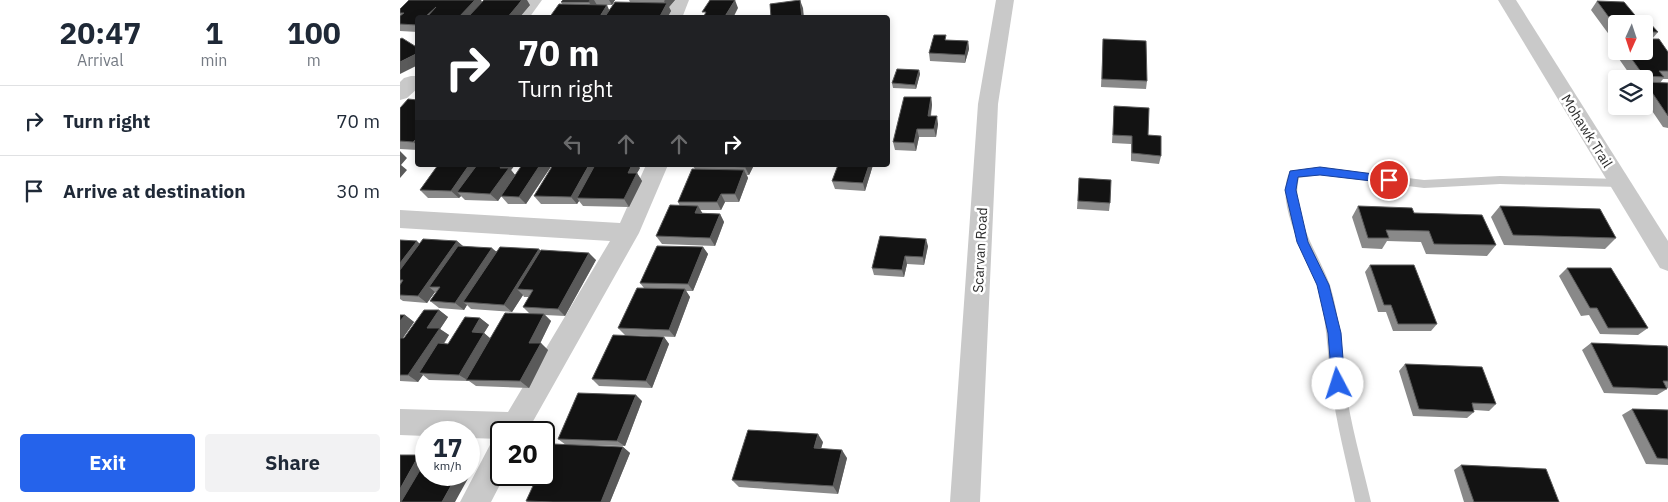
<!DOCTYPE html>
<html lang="en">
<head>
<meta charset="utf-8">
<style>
  :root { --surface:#fff; --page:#f2f2f3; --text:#1f2937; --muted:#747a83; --line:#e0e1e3; --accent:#2563eb }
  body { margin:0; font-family:"IBM Plex Sans",sans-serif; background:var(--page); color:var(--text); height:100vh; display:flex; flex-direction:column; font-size:19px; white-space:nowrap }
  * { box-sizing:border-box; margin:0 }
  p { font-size:16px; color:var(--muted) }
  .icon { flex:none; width:28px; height:28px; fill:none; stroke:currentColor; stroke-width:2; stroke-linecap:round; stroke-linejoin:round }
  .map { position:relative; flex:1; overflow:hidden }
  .drawer { display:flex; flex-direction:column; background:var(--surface); width:400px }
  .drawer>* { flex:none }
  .guide { position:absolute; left:15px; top:15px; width:475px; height:152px; border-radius:5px; box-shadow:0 2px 8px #0003; background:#202124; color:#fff; overflow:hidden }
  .needle { width:32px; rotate:183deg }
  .controls { position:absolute; left:1208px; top:15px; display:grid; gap:10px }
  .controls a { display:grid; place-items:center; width:45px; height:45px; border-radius:5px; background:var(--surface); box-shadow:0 2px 8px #0003; font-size:25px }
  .speed { position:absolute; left:15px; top:421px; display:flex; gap:10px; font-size:25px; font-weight:700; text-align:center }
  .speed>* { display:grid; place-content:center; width:65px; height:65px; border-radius:50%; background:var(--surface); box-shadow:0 2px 8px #0003; line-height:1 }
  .speed small { font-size:12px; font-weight:400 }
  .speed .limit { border:2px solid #111; border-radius:8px; background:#fff; color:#111 }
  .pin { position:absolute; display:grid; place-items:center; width:42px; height:42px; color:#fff; margin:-21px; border:2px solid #fff; border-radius:50%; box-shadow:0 1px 5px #0007 }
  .me { position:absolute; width:55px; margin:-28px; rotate:355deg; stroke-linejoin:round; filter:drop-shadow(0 0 4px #0008) }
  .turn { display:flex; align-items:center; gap:18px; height:105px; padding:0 20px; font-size:22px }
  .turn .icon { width:65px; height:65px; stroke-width:2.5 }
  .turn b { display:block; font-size:35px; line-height:42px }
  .lanes { display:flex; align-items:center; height:48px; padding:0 20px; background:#0003; justify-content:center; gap:25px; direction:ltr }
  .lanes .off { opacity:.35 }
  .eta { display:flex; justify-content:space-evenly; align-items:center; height:85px; text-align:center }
  .eta b { font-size:30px; font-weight:800; line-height:35px }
  .action { display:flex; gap:10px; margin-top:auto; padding:10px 20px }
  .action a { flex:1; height:58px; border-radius:5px; background:var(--accent); color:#fff; font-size:20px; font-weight:800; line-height:58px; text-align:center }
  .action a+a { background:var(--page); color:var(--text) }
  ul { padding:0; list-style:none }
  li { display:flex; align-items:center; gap:15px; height:70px; padding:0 20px; border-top:1px solid var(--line) }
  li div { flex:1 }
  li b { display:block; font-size:19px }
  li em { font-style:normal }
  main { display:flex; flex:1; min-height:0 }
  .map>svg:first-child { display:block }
</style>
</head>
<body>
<main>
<section class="drawer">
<div class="eta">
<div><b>20:47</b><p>Arrival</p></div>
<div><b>1</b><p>min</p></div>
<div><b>100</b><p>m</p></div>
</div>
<ul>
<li><svg class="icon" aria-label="right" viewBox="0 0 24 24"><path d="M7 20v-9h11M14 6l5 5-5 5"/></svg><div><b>Turn right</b></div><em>70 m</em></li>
<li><svg class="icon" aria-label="arrive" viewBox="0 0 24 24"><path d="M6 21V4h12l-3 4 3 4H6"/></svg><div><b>Arrive at destination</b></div><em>30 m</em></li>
</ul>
<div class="action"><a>Exit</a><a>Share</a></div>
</section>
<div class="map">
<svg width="1268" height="502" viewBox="0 0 1268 502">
  <rect width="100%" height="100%" fill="#fff"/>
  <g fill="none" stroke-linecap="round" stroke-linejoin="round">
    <path fill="#c9c9c9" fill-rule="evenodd" d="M920 167 1024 180 1100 176 1220 179 1226 183 1220 187 1100 184 1024 188 920 175 899 178C890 215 918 252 930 285 940 317 941 350 945 383 950 423 962 463 971 502H955C947 463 936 423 931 383 927 350 927 318 917 286 907 255 873 203 890 171Z"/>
    <g fill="#c9c9c9" fill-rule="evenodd">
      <path d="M124 0H142L129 18H110Z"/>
      <path d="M271 0H289L282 18H264Z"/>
      <path d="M596 0H614L598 104 580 502H550L578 104Z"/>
      <path d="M1098 0H1116L1268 241V271L1260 268Z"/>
      <path d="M11 76H18V88L7 98 0 100V82L4 78Z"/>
      <path d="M246 165H268L239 233 127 432H101V475H105L91 502H60L91 443 101 439 69 438V432H26V436L0 435V409L108 412 210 241 0 228V210L220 223Z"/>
    </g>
  </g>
  <g fill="#898989" fill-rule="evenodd">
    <path d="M163 0H215L212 5H197L209 10 230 2 229 0H275L269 7 271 11 267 18 163 5 161 2Z"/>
    <path d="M1197 1 1239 20 1258 32 1252 39 1268 52V79H1263L1260 83H1268V128L1263 127 1244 99V79H1233L1210 46 1215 40H1213L1191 10ZM1216 24H1244V51H1216Z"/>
    <path d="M82 2 130 5 119 18H18V32L0 31V9Z"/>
    <path d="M703 39 747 81 746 89 701 87Z"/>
    <path d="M546 40 568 41 569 49 565 63 530 61 529 53Z"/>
    <path d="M519 70 520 74 516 89 493 88 492 83Z"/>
    <path d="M531 97 532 105 531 116 538 124 536 137H519L516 151 495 150 493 142Z"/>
    <path d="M18 100V150L0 149V108Z"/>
    <path d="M714 106 748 135 761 156 759 164 731 161V144L712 143Z"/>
    <path d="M38 165H115L111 170 115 175 122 165H152L126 204H108L101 196 98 201 65 200 61 196 59 198H28L20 190Z"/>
    <path d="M292 165H354L349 175H347L348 178 339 202H325L321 210H300L302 213 320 214 324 222 315 246 262 244 256 236 280 206 278 202 295 169Z"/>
    <path d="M473 165 465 191 435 189 432 181Z"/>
    <path d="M240 168 237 173 242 181 229 207 183 206 179 201 177 204H141L134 196Z"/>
    <path d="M679 178 710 203 709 211 677 209Z"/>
    <path d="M958 206 1014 213 1096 245 1087 256 1026 254 1021 242 987 241 982 249 962 248 952 217Z"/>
    <path d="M1100 206 1216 238 1205 249 1104 245 1091 217Z"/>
    <path d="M0 240 20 244 57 241 63 246 96 251H141L196 260 165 316 145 315 151 321 140 343 148 350 129 388 76 386 69 381 29 380 23 375 18 382 0 381V315H5L14 322 3 338H4L39 310 48 317 40 329 49 335 44 344H48L80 318 89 325 84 333 90 338 130 314 123 307 129 297H124L123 295 112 312 71 309 67 305 64 310 39 308 30 301 36 292H35L27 303 3 301 0 299Z"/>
    <path d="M528 246 524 265 507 264 504 277 474 275 472 268Z"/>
    <path d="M303 247 308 254 293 291H286L290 297 275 337 225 335 218 328 244 288 240 283Z"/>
    <path d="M970 265 1037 324 1031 331H993L986 312H978L965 272Z"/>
    <path d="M1167 268 1248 328 1238 335 1200 334 1189 315 1181 316 1159 276Z"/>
    <path d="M264 337 269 344 252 388 199 386 192 379Z"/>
    <path d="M1191 343 1268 348V388H1267V389L1257 395 1204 393 1182 350Z"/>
    <path d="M1005 364 1096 404 1089 411 1074 410V412L1067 418 1013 416 999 371Z"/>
    <path d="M242 401 225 446 167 445 223 447 230 453 210 502H128L126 501 166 445 158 439Z"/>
    <path d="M1232 409 1268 410V465L1246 464 1222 415Z"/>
    <path d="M423 442 421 448 447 458 438 494 339 487 332 480Z"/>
    <path d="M1061 465 1159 502H1064L1054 470Z"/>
  </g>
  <g fill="#5a5a5a">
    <path d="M75 0H81L84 5 68 18H58Z"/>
    <path d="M122 0H127L130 5 119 18H107Z"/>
    <path d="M190 0H194L197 5 193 10 189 2Z"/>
    <path d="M209 0H215L212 5Z"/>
    <path d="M265 0H275L269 7 271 11 267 18H259L266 5 264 1Z"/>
    <path d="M335 0 338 8 333 18H324Z"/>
    <path d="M400 0 403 8 404 18H402Z"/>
    <path d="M207 5 211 14 209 18H199Z"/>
    <path d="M568 41 569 49 565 63V55Z"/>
    <path d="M18 53V65L0 74V62Z"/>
    <path d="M519 70 520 74 516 89 515 85Z"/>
    <path d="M531 97 532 105 529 124 528 116Z"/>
    <path d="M537 116 538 124 536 137 534 129Z"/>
    <path d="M517 129 519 137 516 151 514 143Z"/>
    <path d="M18 137V146L13 142Z"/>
    <path d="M0 151 7 158 1 165 7 170 0 178Z"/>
    <path d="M69 165H82L57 192 61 196 59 198 51 191Z"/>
    <path d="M102 165H115L111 170 116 176 98 201 90 194 100 168Z"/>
    <path d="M140 165H152L126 204 119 197Z"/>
    <path d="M189 165H199L177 198 179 201 177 204 171 197Z"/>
    <path d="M232 165H238L240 168 237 173 242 181 229 207 224 199 228 173Z"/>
    <path d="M346 165H354L349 175 345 167Z"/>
    <path d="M469 165H473L465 191 463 183Z"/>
    <path d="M344 170 348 178 339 202 335 194Z"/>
    <path d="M321 194 325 202 321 210 317 202Z"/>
    <path d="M298 206 303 214 295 213Z"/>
    <path d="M320 214 324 222 315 246 310 238Z"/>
    <path d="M526 239 528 246 524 265 523 257Z"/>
    <path d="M17 241 25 249 0 280V263Z"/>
    <path d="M57 241 65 248 29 287 35 292 27 303 18 296Z"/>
    <path d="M303 247 308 254 293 291 288 284Z"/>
    <path d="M92 248 100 255 63 302 67 305 64 310 55 303Z"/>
    <path d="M139 249 146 256 117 289 123 295 112 312 104 305Z"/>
    <path d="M189 253 196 260 165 316 158 309Z"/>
    <path d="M505 256 507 264 504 277 502 270Z"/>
    <path d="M285 289 290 297 275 337 269 330Z"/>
    <path d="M39 310 48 317 40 329 49 335 24 373H19L23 375 18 382 8 375 27 328Z"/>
    <path d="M144 314 151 321 137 350 129 343Z"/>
    <path d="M5 315 14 322 0 342V321Z"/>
    <path d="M80 318 89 325 84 333 92 340 66 380 69 381 59 375 72 332Z"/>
    <path d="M264 337 269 344 252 388 246 381Z"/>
    <path d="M141 343 148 350 129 388 120 381Z"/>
    <path d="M236 395 242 401 225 446 217 441Z"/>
    <path d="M418 434 423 442 419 456 414 448Z"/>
    <path d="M223 447 230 453 210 502H201Z"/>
    <path d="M442 450 447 458 438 494 433 486Z"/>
    <path d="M19 455 26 459 7 502H0V489Z"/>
    <path d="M69 460 76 464 55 502H42L57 475H69Z"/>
  </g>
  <g fill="#131313" stroke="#5a5a5a">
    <path d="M9 0H75L58 18H26L36 7 24 18H18L17 25 0 24V16L4 13H0V9Z"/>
    <path d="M84 0H122L107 18 68 17Z"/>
    <path d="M163 0H190L189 2H161Z"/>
    <path d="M310 0H335L324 18H303L306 12H302Z"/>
    <path d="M400 0 402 18H371L370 4Z"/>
    <path d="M1197 1 1224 2 1239 20H1247L1258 32H1244V24H1216V27Z"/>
    <path d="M215 2 267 3 259 18H204Z"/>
    <path d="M159 4 207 5 199 18H149Z"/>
    <path d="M534 35H546L545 40 568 41 565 55 529 53Z"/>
    <path d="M2 38 18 48V53L0 62V39Z"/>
    <path d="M703 39 746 41 747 81 702 79Z"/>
    <path d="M1244 39H1259L1268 52V71H1259L1264 77 1244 76 1226 51H1244Z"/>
    <path d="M497 69 519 70 515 85 492 83Z"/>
    <path d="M1245 82 1268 83V116Z"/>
    <path d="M504 97H531L528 116H537L534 129H517L514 143 493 142Z"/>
    <path d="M8 99 18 100V137L13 142 0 141V108Z"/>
    <path d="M714 106 749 108 748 135 761 136V156L732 153V136L713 135Z"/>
    <path d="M38 165H69L51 191 20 190Z"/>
    <path d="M77 165H102L100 168H109L90 194 57 192Z"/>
    <path d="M122 165H140L119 197 101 196Z"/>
    <path d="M153 165H189L171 197 134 196Z"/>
    <path d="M195 165H232L228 173H237L224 199 177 198Z"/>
    <path d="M303 165H346L345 167Z"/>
    <path d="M438 165H469L463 183 432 181Z"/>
    <path d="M292 169 344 170 335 194H321L317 202H278Z"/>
    <path d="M679 178 711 180 710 203 678 201Z"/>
    <path d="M270 205 298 206 295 213 320 214 310 238 256 236Z"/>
    <path d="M958 206 1012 208 1014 213 1082 215 1096 245 1034 244 1029 231 986 230 989 238H968Z"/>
    <path d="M1100 206 1200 209 1216 238 1113 235Z"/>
    <path d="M480 236 526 239 523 257 505 256 502 270 472 268Z"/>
    <path d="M23 239 57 241 18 296 0 295V285L3 280H0V270Z"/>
    <path d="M0 240 17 241 0 263Z"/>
    <path d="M58 246 92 248 55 303 30 301 40 287H29Z"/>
    <path d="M257 246 303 247 288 284 240 283Z"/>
    <path d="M100 247 139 249 104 305 63 302Z"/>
    <path d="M141 250 189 253 158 309 123 307 133 290 117 289Z"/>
    <path d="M970 265H1014L1037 324H998L991 305H984Z"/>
    <path d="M1167 268H1211L1248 328H1208L1197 308H1190Z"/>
    <path d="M237 288 285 289 269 330 218 328Z"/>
    <path d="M24 310H39L27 328H40L8 375H0V338H4Z"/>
    <path d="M105 313 144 314 129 343H141L120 381 66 380Z"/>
    <path d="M0 315H5L0 321Z"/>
    <path d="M65 317 80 318 72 332 84 333 59 375 19 373 38 343 48 344Z"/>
    <path d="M213 335 264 337 246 381 192 379Z"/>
    <path d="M1191 343 1267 346 1268 348V381H1263L1267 389 1213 387Z"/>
    <path d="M1005 364 1082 367 1096 404 1072 403 1074 412 1019 409Z"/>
    <path d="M178 393 236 395 217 441 158 439Z"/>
    <path d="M1232 409 1268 410V459L1257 458Z"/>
    <path d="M348 430 418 434 414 448 442 450 433 486 332 480Z"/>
    <path d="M153 444 223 447 201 502H153L126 501 138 475H144V463Z"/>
    <path d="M0 455H19L0 489Z"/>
    <path d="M26 460V475H57L42 502H1Z"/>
    <path d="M1061 465 1146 469 1159 502H1074Z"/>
  </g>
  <path fill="#2563eb" stroke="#184099" d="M920 167 989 176 995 180 989 183 920 175 898 177 896 190 908 242 929 285 941 333 945 384 943 388 938 390 934 388 932 384 928 333 917 285 897 242 885 190 890 171Z"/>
  <g text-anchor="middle" stroke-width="5" stroke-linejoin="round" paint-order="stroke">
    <g font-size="14" fill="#2c2c2c" stroke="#fff">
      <text transform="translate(1187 131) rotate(58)" y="5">Mohawk Trail</text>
      <text transform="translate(580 250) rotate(-87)" y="5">Scarvan Road</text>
    </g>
  </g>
</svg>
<div class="controls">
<a><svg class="needle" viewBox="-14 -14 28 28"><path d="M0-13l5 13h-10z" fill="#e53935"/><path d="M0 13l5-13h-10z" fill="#747a83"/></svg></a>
<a><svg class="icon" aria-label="layers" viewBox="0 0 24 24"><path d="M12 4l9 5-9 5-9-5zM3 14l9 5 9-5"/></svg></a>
</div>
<div class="speed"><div>17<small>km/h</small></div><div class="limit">20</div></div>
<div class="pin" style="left:989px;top:180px;background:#d93025"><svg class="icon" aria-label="arrive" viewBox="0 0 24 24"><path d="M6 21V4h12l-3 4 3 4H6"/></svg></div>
<svg class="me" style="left:938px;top:384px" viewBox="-20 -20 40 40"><circle r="19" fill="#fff"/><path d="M0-13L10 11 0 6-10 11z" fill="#2563eb"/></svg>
<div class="guide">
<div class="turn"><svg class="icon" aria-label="right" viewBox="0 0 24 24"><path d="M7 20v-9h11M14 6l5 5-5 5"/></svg><div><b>70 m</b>Turn right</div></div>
<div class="lanes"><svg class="icon off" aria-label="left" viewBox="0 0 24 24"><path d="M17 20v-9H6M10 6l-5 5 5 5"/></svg><svg class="icon off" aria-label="ahead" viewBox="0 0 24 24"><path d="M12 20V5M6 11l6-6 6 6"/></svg><svg class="icon off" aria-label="ahead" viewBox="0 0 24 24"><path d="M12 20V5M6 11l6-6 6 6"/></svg><svg class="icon" aria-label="right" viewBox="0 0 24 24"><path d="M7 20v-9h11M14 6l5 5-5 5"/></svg></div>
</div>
</div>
</main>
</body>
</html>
